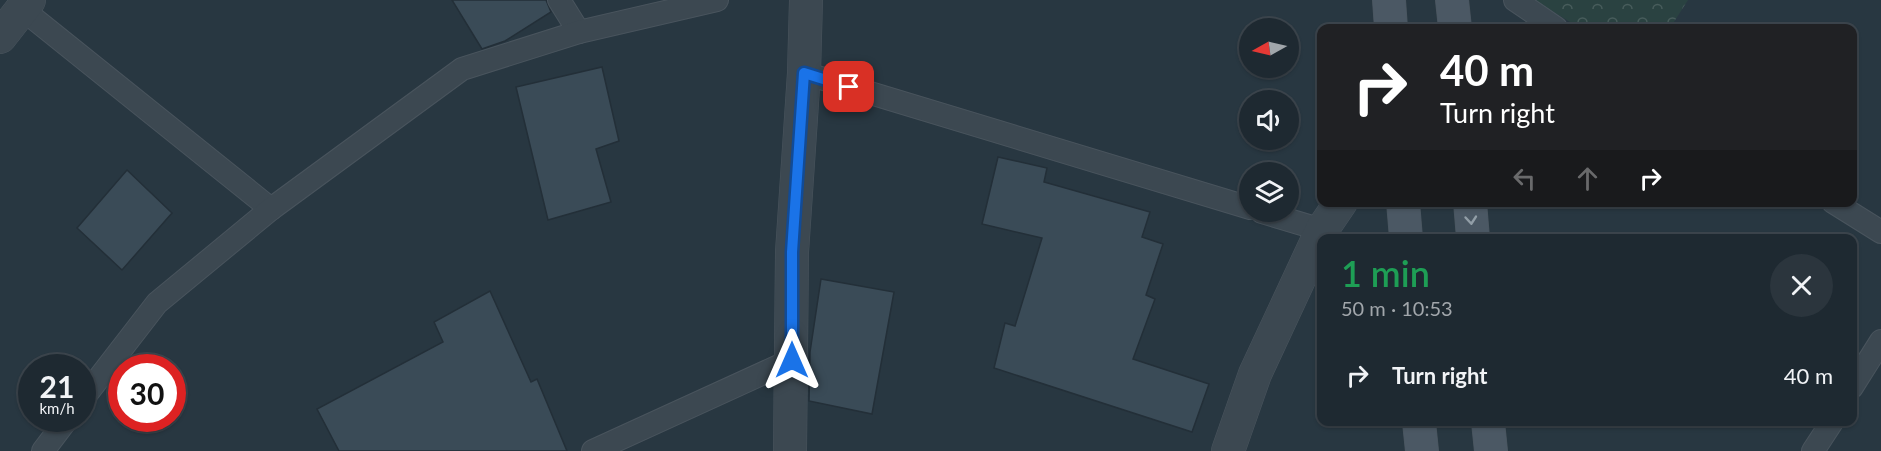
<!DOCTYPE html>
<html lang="en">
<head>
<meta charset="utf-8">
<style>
  :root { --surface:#1e2931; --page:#2b353d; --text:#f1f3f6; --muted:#a1a6ab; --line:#3c454d }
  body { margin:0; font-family:Lato,sans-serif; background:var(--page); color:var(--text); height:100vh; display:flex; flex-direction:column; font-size:22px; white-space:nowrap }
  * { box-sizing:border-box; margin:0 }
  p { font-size:20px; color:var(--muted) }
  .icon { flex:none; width:33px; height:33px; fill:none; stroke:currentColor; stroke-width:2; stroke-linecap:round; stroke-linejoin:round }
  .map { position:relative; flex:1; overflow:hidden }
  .details { position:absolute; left:1317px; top:234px; width:540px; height:192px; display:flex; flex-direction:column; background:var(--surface); border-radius:12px; box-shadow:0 2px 4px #0004,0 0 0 2px var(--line) }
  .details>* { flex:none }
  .banner { position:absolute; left:1317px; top:24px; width:540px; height:183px; border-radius:12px; box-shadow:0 2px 4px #0004,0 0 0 2px var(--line); background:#202124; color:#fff; overflow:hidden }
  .needle { width:39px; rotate:262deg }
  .buttons { position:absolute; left:1239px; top:18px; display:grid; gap:12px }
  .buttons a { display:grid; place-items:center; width:60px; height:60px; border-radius:50%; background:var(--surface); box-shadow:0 2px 4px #0004,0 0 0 2px var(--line); font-size:30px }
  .speed { position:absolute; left:18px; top:354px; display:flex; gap:12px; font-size:30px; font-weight:700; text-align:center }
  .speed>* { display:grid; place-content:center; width:78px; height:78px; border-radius:50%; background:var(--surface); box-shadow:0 2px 4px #0004,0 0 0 2px var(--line); line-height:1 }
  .speed small { font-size:15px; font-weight:400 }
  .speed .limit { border:9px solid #d22; background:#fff; color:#111 }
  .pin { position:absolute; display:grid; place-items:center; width:51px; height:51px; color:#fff; margin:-26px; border-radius:12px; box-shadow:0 3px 9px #0006 }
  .me { position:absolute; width:66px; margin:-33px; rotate:0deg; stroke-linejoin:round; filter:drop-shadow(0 0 4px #0008) }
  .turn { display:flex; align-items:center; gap:21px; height:126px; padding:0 24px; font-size:27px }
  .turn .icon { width:78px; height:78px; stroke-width:2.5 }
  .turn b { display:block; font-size:42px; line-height:51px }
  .lanes { display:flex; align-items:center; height:57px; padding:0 24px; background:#0003; justify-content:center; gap:30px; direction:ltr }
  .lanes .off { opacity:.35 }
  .round { display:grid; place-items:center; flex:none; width:63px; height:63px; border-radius:32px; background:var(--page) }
  .head { display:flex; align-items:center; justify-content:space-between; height:102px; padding:0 24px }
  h1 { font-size:36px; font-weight:600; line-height:45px; color:#1e9e55 }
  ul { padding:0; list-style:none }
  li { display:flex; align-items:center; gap:18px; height:78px; padding:0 24px }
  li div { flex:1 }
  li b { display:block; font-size:22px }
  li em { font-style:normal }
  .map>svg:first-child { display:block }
</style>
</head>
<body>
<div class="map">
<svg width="1881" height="451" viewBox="0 0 1881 451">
  <defs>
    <pattern id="forest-crowns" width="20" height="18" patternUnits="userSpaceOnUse" patternTransform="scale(1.5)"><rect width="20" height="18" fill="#2a4241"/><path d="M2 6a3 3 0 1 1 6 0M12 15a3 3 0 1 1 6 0" fill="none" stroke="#475c5b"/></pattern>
  </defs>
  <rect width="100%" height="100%" fill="#283741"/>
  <path fill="url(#forest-crowns)" d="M1534 0H1688L1670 28H1580Z"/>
  <g fill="#3a4b57" stroke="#232f38" stroke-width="1.5">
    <path d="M452 0H546L551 12 505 41 482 49Z"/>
    <path d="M602 67 619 141 596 149 611 202 548 220 516 87Z"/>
    <path d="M998 157 1047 168 1044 182 1150 212 1142 237 1163 244 1146 295 1155 299 1133 359 1209 384 1192 432 994 368 1005 323 1015 326 1042 238 982 224Z"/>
    <path d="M127 170 172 213 122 270 77 228Z"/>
    <path d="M821 279 894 292 872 414 809 401 810 352Z"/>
    <path d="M490 291 531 382 537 379 567 451H339L317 409 443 342 434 322Z"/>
  </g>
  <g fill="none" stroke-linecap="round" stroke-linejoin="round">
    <g stroke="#49545d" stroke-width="24">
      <g id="service">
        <path d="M559 0 579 32"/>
        <path d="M1515 0 1556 28"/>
        <path d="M22 9 271 209"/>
        <path d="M804 73 1250 208"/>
        <path d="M1833 202 1881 232"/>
        <path d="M1262 212 1322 230"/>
        <path d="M1852 387 1881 341"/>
        <path d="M82 400 157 303 271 209 462 69 579 32 717 0"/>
        <path d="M43 451 68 418"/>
        <path d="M593 451 792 360"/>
        <path d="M1813 451 1832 422"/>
      </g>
    </g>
    <g stroke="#49545d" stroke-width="34">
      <g id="minor">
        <path d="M0 37 29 0"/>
        <path d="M790 451 792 252 804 73 806 0"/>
        <path d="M1228 451 1255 374 1322 230 1341 202"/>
      </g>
    </g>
    <g stroke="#49545d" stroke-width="34">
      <g id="secondary">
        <path d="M1389 0 1391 28"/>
        <path d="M1452 0 1455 28"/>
        <path d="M1403 202 1406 238"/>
        <path d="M1470 202 1473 238"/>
        <path d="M1419 422 1422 451"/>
        <path d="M1488 422 1491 451"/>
      </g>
    </g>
    <use href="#service" stroke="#3c4851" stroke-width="22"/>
    <use href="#minor" stroke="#3c4851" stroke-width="33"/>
    <use href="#secondary" stroke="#4b5864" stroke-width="33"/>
  </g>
  <defs><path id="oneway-chevron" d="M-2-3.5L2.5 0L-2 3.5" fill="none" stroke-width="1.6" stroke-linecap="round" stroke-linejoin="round" transform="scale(1.5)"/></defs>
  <use stroke="#929ea7" href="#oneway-chevron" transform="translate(1471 220) rotate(85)"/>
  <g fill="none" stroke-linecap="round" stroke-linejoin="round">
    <g stroke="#114b97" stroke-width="15">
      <path id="route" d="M792 360V252L804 73 849 87"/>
    </g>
    <use href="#route" stroke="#1a73e8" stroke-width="10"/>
  </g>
</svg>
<div class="buttons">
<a><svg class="needle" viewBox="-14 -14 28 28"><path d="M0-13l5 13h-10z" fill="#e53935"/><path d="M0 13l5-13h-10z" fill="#a1a6ab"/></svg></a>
<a><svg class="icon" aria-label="sound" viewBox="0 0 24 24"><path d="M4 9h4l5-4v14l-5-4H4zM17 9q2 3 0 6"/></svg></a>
<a><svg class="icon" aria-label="layers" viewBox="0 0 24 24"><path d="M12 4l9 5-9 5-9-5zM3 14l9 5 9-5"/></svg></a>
</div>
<div class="speed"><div>21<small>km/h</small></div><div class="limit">30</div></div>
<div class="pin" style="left:849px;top:87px;background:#d93025"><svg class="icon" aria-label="arrive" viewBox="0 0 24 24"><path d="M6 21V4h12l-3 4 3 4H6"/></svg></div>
<svg class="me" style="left:792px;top:360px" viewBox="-20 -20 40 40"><path d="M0-17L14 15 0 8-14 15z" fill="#1a73e8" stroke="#fff" stroke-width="4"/></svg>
<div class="banner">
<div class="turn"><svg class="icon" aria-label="right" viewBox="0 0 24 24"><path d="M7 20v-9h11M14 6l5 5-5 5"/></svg><div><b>40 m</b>Turn right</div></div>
<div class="lanes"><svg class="icon off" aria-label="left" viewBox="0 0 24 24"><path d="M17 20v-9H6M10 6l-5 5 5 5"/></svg><svg class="icon off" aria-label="ahead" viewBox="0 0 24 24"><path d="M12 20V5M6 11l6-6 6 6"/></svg><svg class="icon" aria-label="right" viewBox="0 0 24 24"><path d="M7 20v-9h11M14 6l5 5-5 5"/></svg></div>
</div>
<section class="details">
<div class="head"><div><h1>1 min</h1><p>50 m · 10:53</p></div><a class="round"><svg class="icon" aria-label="close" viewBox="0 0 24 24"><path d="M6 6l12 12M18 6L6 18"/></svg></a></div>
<ul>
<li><svg class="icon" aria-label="right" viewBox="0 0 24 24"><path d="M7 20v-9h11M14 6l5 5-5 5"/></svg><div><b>Turn right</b></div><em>40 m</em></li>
</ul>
</section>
</div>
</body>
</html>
